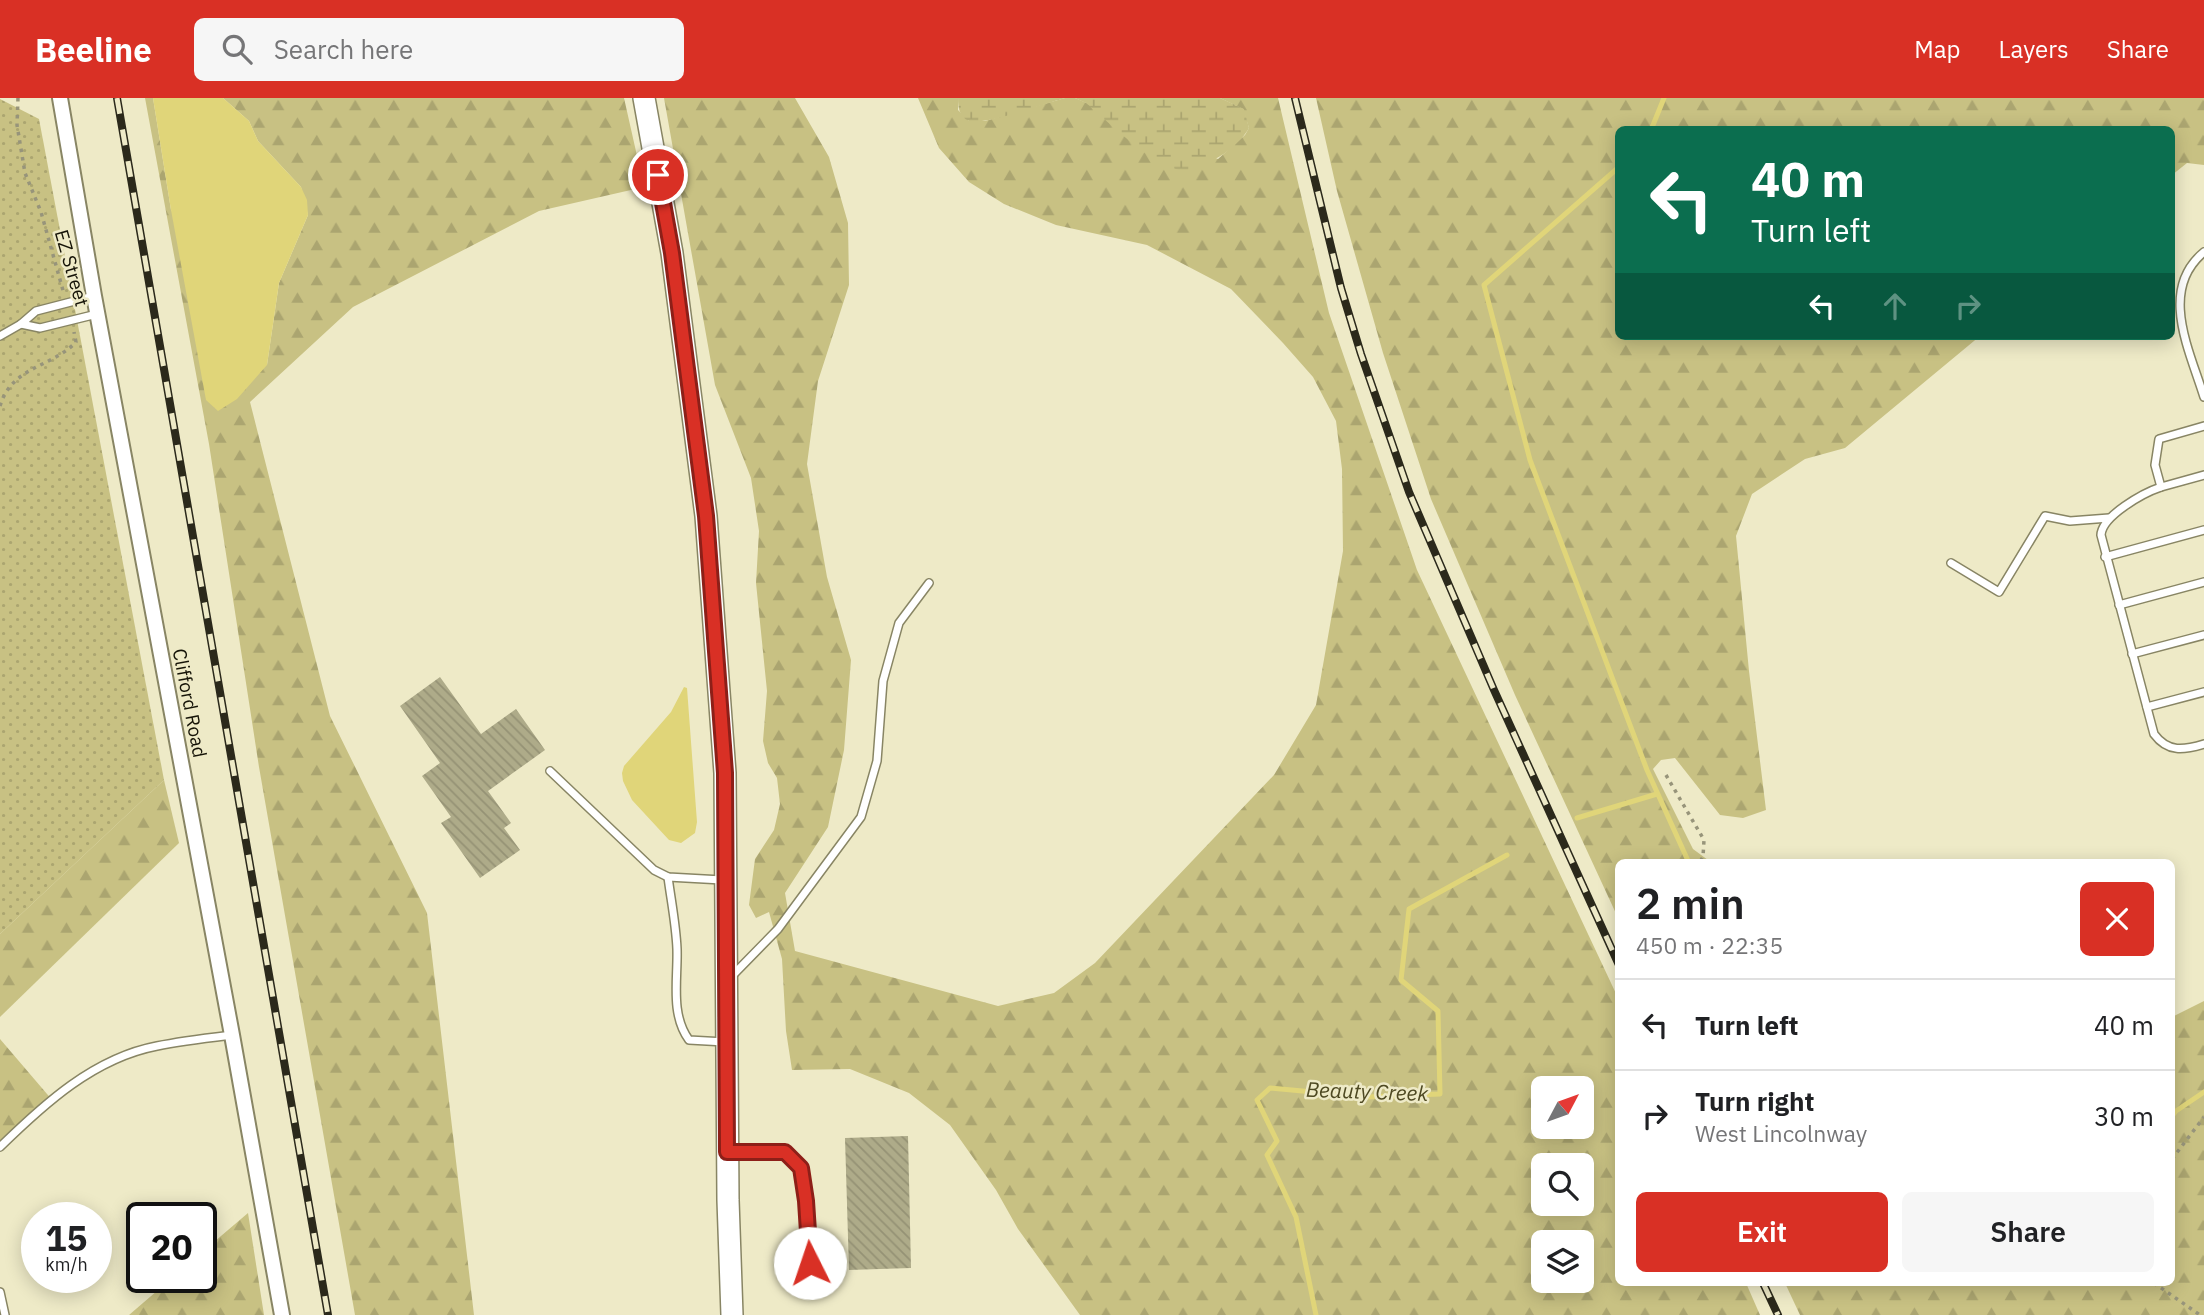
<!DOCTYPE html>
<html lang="en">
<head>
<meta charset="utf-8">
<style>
  :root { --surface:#fff; --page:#f6f6f6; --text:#202124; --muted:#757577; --line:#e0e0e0; --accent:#d93025 }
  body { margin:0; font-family:"IBM Plex Sans",sans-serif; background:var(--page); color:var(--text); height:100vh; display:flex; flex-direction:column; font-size:26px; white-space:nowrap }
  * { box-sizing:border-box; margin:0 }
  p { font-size:23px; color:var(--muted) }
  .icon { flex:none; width:38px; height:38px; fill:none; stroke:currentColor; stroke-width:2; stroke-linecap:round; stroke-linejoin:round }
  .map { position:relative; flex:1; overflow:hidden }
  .sheet { position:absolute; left:1615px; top:761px; width:560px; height:427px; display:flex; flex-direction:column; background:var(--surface); border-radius:10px; box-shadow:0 4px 18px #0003 }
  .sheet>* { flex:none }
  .guide { position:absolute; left:1615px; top:28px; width:560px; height:214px; border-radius:10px; box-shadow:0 4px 18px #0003; background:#0b6e4f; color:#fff; overflow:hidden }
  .needle { width:46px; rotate:49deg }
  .buttons { position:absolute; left:1531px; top:978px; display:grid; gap:14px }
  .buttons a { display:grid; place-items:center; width:63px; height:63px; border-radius:10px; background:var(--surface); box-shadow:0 4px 18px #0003; font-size:35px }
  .speed { position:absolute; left:21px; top:1104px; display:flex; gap:14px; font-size:35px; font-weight:700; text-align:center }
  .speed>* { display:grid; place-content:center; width:91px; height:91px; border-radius:50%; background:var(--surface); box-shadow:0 4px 18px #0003; line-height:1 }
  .speed small { font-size:18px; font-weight:400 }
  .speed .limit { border:4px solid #111; border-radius:10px; background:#fff; color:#111 }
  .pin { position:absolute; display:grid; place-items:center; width:60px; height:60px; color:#fff; margin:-30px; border:4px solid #fff; border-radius:50%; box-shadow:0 2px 7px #0007 }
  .me { position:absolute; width:77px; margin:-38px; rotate:356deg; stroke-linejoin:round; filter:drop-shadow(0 0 5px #0008) }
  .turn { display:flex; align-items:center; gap:24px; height:147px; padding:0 21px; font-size:32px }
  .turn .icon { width:91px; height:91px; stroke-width:2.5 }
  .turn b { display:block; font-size:49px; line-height:60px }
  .lanes { display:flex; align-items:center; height:66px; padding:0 21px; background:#0003; justify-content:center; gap:35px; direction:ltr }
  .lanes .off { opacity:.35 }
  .round { display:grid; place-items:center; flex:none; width:74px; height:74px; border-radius:10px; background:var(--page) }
  .head { display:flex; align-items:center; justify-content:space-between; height:119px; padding:0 21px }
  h1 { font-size:42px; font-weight:600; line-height:52px }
  .action { display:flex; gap:14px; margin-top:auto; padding:14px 21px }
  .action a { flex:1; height:80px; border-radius:10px; background:var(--accent); color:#fff; font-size:28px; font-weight:600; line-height:80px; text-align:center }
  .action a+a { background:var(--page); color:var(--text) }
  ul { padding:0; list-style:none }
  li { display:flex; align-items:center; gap:21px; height:91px; padding:0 21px; border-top:2px solid var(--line) }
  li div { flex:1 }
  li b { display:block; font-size:26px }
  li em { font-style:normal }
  header { display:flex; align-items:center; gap:42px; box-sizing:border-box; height:98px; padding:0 35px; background:var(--accent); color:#fff }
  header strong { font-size:33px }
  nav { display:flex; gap:38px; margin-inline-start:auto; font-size:24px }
  .search { width:490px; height:63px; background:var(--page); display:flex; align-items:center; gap:18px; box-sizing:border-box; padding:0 24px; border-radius:10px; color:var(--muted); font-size:26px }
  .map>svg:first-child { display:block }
</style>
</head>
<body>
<header>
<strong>Beeline</strong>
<div class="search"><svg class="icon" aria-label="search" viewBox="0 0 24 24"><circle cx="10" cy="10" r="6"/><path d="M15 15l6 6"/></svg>Search here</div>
<nav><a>Map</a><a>Layers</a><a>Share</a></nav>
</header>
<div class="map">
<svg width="2204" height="1217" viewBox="0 0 2204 1217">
  <defs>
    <pattern id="grass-dots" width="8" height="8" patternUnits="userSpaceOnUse" patternTransform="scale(1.75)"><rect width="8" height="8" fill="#c8c183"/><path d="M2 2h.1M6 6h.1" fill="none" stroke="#aba570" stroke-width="1.8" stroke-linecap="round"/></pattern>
    <pattern id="forest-firs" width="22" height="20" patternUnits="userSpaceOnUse" patternTransform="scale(1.75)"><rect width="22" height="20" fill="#c8c183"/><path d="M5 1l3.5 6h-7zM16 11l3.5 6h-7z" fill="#aba570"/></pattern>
    <pattern id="wetland-marsh" width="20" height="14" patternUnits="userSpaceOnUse" patternTransform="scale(1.75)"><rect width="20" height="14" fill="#c8c183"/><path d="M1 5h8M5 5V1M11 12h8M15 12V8" fill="none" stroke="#aba570"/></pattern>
    <pattern id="building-back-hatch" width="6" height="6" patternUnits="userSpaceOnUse" patternTransform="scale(1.75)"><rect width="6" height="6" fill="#aeab89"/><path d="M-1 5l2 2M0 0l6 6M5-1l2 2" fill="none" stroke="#959275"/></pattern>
  </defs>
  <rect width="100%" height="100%" fill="#eeeac7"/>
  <path fill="url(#grass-dots)" d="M0 1 39 21 164 682 0 836Z"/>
  <g fill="url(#forest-firs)" fill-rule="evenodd">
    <path d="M145 0H153L171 112 267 267 279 185 308 117 301 89 258 43 249 23 223 0H624L644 89 539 113 353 209 250 304 330 618 427 815 474 1217H355L259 669 209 346Z"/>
    <path d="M664 0H795L829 59 848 125 849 187 818 283 807 366 827 479 851 562 844 652 828 729 785 795 795 853 998 908 1054 895 1095 865 1274 677 1316 607 1343 453 1342 371 1336 323 1313 279 1283 245 1231 191 1147 147 1056 127 1004 106 969 84 939 50 918 0H958V12L969 23H985L1065 0H1075L1218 61 1245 37 1249 30 1243 11 1220 0H1278L1329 215 1417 472 1619 902V1185H1746L1760 1217H1080L1018 1131 996 1092 950 1027 909 995 850 971 792 972 786 933 782 861 769 814 756 820 749 807 755 761 774 732 780 706 777 680 768 665 763 643 767 593 756 485 759 433 751 380 715 287ZM1544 990H1582V1029H1544ZM1544 1068H1582V1106H1544ZM1544 1144H1582V1183H1544Z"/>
    <path d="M1316 0H2204V67L2187 65 2172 77V32H1619V238H1980L1845 350 1805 361 1752 396 1736 438 1749 573 1766 712 1743 720 1720 717 1675 660 1661 662 1653 671 1693 751 1712 765H1619V822L1515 597 1431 401 1383 255 1337 93Z"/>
    <path d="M164 682 179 745 0 919V836Z"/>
    <path d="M2204 903V1217H1800L1785 1185H2172V919Z"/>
    <path d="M0 941 53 1003 0 1050Z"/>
    <path d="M248 1115 264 1217H129L172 1180H201V1155Z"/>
  </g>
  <g fill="url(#wetland-marsh)">
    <path d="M958 0H1065C1046 5 985 28 969 23 959 19 958 9 958 0Z"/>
    <path d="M1075 0H1220L1244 11 1249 30C1241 44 1223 59 1208 64 1202 67 1195 71 1188 72 1159 76 1108 23 1086 5Z"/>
  </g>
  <g fill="#e0d579">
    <path d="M153 0H223L249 23 258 43 301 89 307 102 308 117 279 185 267 267 237 301 218 313 206 302 171 112Z"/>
    <path d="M684 589 687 590 697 724 695 735 681 745 669 742 632 702 623 683 622 675 624 668 671 614Z"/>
  </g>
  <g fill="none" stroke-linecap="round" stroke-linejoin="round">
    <g stroke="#e0d579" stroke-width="5">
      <path d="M1651 32 1664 0"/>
      <path d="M1619 69 1484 187 1530 362 1647 672 1689 765"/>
      <path d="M1577 720 1657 696"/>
      <path d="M2172 1018 2176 1013 2204 994"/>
      <path d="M1316 1217 1296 1119 1267 1057 1277 1043 1257 1002 1270 990 1367 999 1440 996 1438 913 1401 882 1409 811 1507 757"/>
    </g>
  </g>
  <g fill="url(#building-back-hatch)">
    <path d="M440 579 481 636 516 611 545 652 488 693 511 725 504 730 520 752 480 780 441 725 451 719 422 678 440 665 400 608Z"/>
    <path d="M908 1038 911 1170 849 1172 845 1040Z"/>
  </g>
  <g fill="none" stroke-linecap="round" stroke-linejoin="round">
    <g stroke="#888564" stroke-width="10">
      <g id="lane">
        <path d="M2204 154C2158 192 2190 253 2204 299"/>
        <path d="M21 226 40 230 97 216"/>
        <path d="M0 238 21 226 36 213 94 198"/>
        <path d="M2204 328 2159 341 2155 367 2161 389C2143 395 2102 418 2101 437L2154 636C2168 655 2184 652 2204 646"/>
        <path d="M2161 389 2204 377"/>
        <path d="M2105 459 2204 432"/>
        <path d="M1951 465 1999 494 2045 418 2070 423 2109 420"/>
        <path d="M2119 507 2204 484"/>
        <path d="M2132 556 2204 537"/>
        <path d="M2147 609 2204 594"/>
        <path d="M550 673 654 772 668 779 722 782"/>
        <path d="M668 779C671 802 676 827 677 851 678 881 670 916 689 942L725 944"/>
        <path d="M732 878 778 831 861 719 877 663 883 583 899 525 929 485"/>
        <path d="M0 1049C44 1006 94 960 157 948 181 943 207 940 232 937"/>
        <path d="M732 1054H785L801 1071 806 1103 810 1165"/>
        <path d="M0 1194 5 1217"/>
      </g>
    </g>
    <g stroke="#888564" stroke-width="18">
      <path id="street" d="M60 0 94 198 232 937 282 1217"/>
    </g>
    <g stroke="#888564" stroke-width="24">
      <path id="primary" d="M644 0 672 155 706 418 725 675 728 1102 732 1217"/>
    </g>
    <g stroke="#97947a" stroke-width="3.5" stroke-dasharray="3.5 5" stroke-linecap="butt">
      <path d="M18 0 17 27 25 75 41 114 64 196"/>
      <path d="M0 308C12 268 51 270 76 244L74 234"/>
      <path d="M1666 677 1704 742 1703 759 1699 765"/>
      <path d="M2172 1061 2204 1019"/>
      <path d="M2032 1185H2060"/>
      <path d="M2154 1185 2200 1217"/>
    </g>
    <use href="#lane" stroke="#fff" stroke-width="7"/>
    <use href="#street" stroke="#fff" stroke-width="14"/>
    <use href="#primary" stroke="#fff" stroke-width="21"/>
    <g stroke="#2b291b" stroke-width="8">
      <g id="rail">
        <path d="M117 0 328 1217"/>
        <path d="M1295 0 1341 190 1361 256 1409 394 1494 592 1619 867"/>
        <path d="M1763 1185 1778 1217"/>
      </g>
    </g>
    <use href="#rail" stroke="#eeeac7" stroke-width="5" stroke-dasharray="16" stroke-linecap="butt"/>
  </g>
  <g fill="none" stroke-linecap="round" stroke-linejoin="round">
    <g stroke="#8d1f18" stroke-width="18">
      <path id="route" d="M658 77 672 155 706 418 725 675 727 1054H785L801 1070 806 1103 810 1165"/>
    </g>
    <use href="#route" stroke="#d93025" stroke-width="12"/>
  </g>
  <g text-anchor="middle" stroke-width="5" stroke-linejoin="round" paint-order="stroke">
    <g font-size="19" fill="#151307" stroke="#eeeac7">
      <text transform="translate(72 170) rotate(74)" y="7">EZ Street</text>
      <text transform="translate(190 605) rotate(79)" y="7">Clifford Road</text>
    </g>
    <g font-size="21" font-style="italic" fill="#4e4922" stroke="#eeeac7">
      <text transform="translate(1367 994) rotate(2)" y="7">Beauty Creek</text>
    </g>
  </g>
</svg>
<div class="buttons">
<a><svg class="needle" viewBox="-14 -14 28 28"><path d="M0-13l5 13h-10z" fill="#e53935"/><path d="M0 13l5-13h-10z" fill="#757577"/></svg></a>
<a><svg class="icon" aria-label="search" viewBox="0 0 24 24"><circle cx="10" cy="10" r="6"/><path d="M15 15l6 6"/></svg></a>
<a><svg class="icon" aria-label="layers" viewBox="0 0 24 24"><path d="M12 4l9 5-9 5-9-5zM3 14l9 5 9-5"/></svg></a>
</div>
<div class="speed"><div>15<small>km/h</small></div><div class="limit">20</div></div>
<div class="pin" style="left:658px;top:77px;background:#d93025"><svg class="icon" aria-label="arrive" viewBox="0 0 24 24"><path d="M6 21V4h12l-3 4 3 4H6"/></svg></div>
<svg class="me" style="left:810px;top:1165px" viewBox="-20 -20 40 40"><circle r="19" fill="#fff"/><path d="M0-13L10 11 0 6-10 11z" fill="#d93025"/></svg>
<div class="guide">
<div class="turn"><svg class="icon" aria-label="left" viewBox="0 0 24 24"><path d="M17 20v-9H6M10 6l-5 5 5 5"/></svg><div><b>40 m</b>Turn left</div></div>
<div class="lanes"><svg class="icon" aria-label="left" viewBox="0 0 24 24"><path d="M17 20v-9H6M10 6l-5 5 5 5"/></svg><svg class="icon off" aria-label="ahead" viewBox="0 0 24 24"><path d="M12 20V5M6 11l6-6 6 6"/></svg><svg class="icon off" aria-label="right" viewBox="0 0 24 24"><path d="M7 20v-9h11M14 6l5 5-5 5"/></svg></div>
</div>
<section class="sheet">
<div class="head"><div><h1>2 min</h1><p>450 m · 22:35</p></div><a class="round" style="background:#d93025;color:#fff"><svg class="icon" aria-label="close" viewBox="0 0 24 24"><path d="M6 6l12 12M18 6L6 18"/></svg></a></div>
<ul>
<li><svg class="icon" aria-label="left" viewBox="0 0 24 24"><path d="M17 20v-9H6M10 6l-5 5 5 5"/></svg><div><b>Turn left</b></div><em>40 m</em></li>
<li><svg class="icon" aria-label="right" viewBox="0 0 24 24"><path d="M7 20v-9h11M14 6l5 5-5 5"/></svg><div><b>Turn right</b><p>West Lincolnway</p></div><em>30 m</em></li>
</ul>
<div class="action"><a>Exit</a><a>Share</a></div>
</section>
</div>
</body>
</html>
